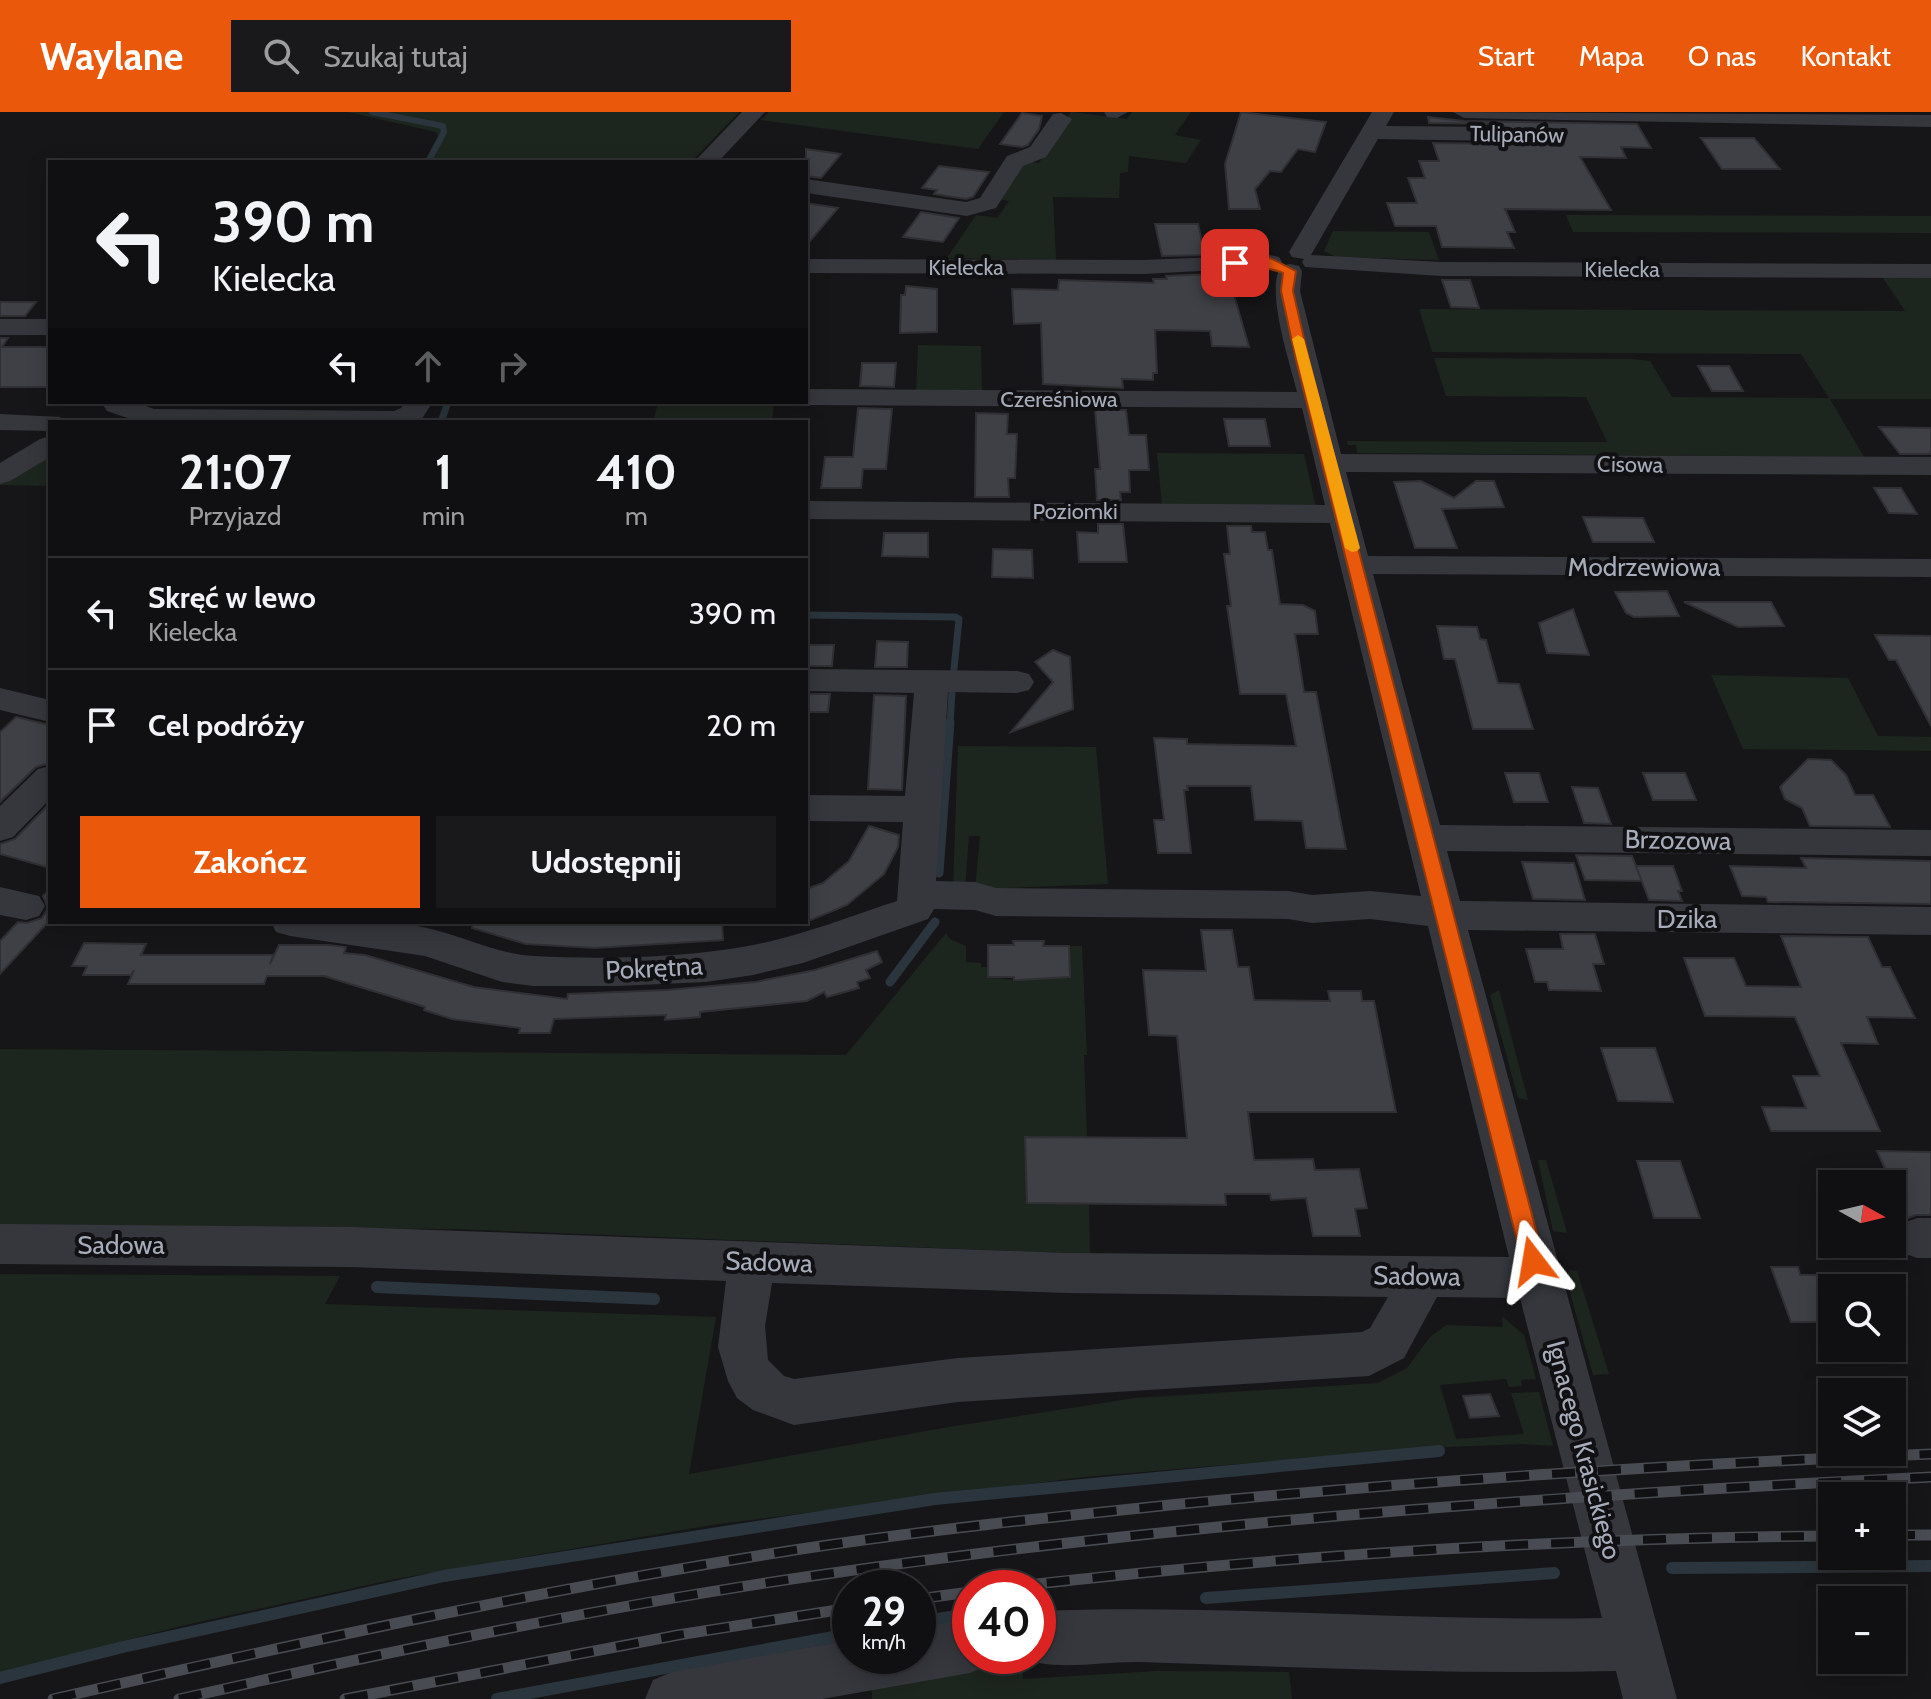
<!DOCTYPE html>
<html lang="pl">
<head>
<meta charset="utf-8">
<style>
  :root { --surface:#101012; --page:#19191b; --text:#f1f3f6; --muted:#9c9d9f; --line:#303032; --accent:#ea580c }
  body { margin:0; font-family:Cabin,sans-serif; background:var(--page); color:var(--text); height:100vh; display:flex; flex-direction:column; font-size:30px; white-space:nowrap }
  * { box-sizing:border-box; margin:0 }
  p { font-size:26px; color:var(--muted) }
  .icon { flex:none; width:44px; height:44px; fill:none; stroke:currentColor; stroke-width:2; stroke-linecap:round; stroke-linejoin:round }
  .map { position:relative; flex:1; overflow:hidden }
  .panel { position:absolute; left:48px; top:308px; width:760px; height:504px; display:flex; flex-direction:column; background:var(--surface); border-radius:0px; box-shadow:0 4px 20px #0003,0 0 0 2px var(--line) }
  .panel>* { flex:none }
  .guide { position:absolute; left:48px; top:48px; width:760px; height:244px; border-radius:0px; box-shadow:0 4px 20px #0003,0 0 0 2px var(--line); background:#101012; color:var(--text); overflow:hidden }
  .needle { width:52px; rotate:98deg }
  .buttons { position:absolute; left:1818px; top:1058px; display:grid; gap:16px }
  .buttons a { display:grid; place-items:center; width:88px; height:88px; border-radius:0px; background:var(--surface); box-shadow:0 4px 20px #0003,0 0 0 2px var(--line); font-size:40px }
  .speed { position:absolute; left:832px; top:1458px; display:flex; gap:16px; font-size:40px; font-weight:700; text-align:center }
  .speed>* { display:grid; place-content:center; width:104px; height:104px; border-radius:50%; background:var(--surface); box-shadow:0 4px 20px #0003,0 0 0 2px var(--line); line-height:1 }
  .speed small { font-size:20px; font-weight:400 }
  .speed .limit { border:12px solid #d22; background:#fff; color:#111 }
  .pin { position:absolute; display:grid; place-items:center; width:68px; height:68px; color:#fff; margin:-34px; border-radius:16px; box-shadow:0 4px 12px #0006 }
  .me { position:absolute; width:88px; margin:-44px; rotate:346deg; stroke-linejoin:round; filter:drop-shadow(0 0 6px #0008) }
  .turn { display:flex; align-items:center; gap:28px; height:168px; padding:0 32px; font-size:36px }
  .turn .icon { width:104px; height:104px; stroke-width:2.5 }
  .turn b { display:block; font-size:56px; line-height:68px }
  .lanes { display:flex; align-items:center; height:76px; padding:0 32px; background:#0003; justify-content:center; gap:40px; direction:ltr }
  .lanes .off { opacity:.35 }
  .eta { display:flex; justify-content:space-evenly; align-items:center; height:136px; text-align:center }
  .eta b { font-size:48px; font-weight:700; line-height:56px }
  .primary-button { display:flex; gap:16px; margin-top:auto; padding:16px 32px }
  .primary-button a { flex:1; height:92px; border-radius:0px; background:var(--accent); color:#fff; font-size:32px; font-weight:700; line-height:92px; text-align:center }
  .primary-button a+a { background:var(--page); color:var(--text) }
  ul { padding:0; list-style:none }
  li { display:flex; align-items:center; gap:24px; height:112px; padding:0 32px; border-top:2px solid var(--line) }
  li div { flex:1 }
  li b { display:block; font-size:30px }
  li em { font-style:normal }
  header { display:flex; align-items:center; gap:48px; box-sizing:border-box; height:112px; padding:0 40px; background:var(--accent); color:#fff }
  header strong { font-size:38px }
  nav { display:flex; gap:44px; margin-inline-start:auto; font-size:28px }
  .search { width:560px; height:72px; background:var(--page); display:flex; align-items:center; gap:20px; box-sizing:border-box; padding:0 28px; border-radius:0px; color:var(--muted); font-size:30px }
  .map>svg:first-child { display:block }
</style>
</head>
<body>
<header>
<strong>Waylane</strong>
<div class="search"><svg class="icon" aria-label="search" viewBox="0 0 24 24"><circle cx="10" cy="10" r="6"/><path d="M15 15l6 6"/></svg>Szukaj tutaj</div>
<nav><a>Start</a><a>Mapa</a><a>O nas</a><a>Kontakt</a></nav>
</header>
<div class="map">
<svg width="1931" height="1587" viewBox="0 0 1931 1587">
  <rect width="100%" height="100%" fill="#161618"/>
  <g fill="#1d261e">
    <path d="M348 0H739L691 50H424L438 24 436 20Z"/>
    <path d="M769 0H1004L978 37 761 8Z"/>
    <path d="M1071 0 1127 7 1132 0H1191L1175 23 1201 28 1186 51 1129 44 1128 60 1120 61 1119 86 1053 85 1056 148 947 146 976 103 997 106 1009 89 999 87 1024 49 1039 51Z"/>
    <path d="M1566 103 1931 104V121L1573 120Z"/>
    <path d="M1333 119 1429 120 1439 148 1336 145 1324 139Z"/>
    <path d="M1881 163 1931 164V287H1830L1864 345 1357 341 1356 333H1348L1347 329 1607 330 1586 285 1446 284 1434 246 1630 247 1650 249 1672 285 1829 286 1801 242 1432 240 1419 197 1905 199Z"/>
    <path d="M918 233 981 234 982 281H916Z"/>
    <path d="M658 290H774L772 310H653Z"/>
    <path d="M1157 341 1304 342 1316 395 1162 394Z"/>
    <path d="M50 342V374L0 373V372Z"/>
    <path d="M1711 563 1848 566 1878 624 1931 625V639L1743 637Z"/>
    <path d="M958 634 1096 635 1108 772 975 777 980 724H969L965 777 953 776Z"/>
    <path d="M946 821 950 827 966 834V850L981 851V855H988L989 865 1014 868 1070 865 1069 834H1082L1087 943H1084L1087 1025H1025L1027 1090 1089 1091 1090 1142 455 1117 0 1114V937L846 943Z"/>
    <path d="M1499 878 1528 988 1518 986 1490 883Z"/>
    <path d="M1538 1048H1546L1567 1121 1553 1119Z"/>
    <path d="M1569 1158 1577 1159 1609 1262 1593 1263 1566 1166Z"/>
    <path d="M0 1162 340 1164 325 1192 716 1205 689 1362 943 1316 1135 1286 1378 1271 1407 1256 1430 1225 1446 1213 1503 1215 1502 1204 1524 1223 1536 1267 1521 1268 1522 1274 1509 1275 1506 1267 1440 1273 1456 1327 1524 1322 1511 1281 1539 1280 1553 1334 1522 1332 1425 1336 1084 1365 712 1413 395 1467 181 1514 0 1561Z"/>
    <path d="M1022 1549 1023 1567 1157 1559 1289 1560 1292 1587H872V1576L948 1557Z"/>
  </g>
  <g fill="none" stroke-linecap="round" stroke-linejoin="round">
    <path stroke="#2a353d" stroke-width="6" d="M372 0 443 14 444 20 428 50"/>
    <g stroke="#2a353d" stroke-width="7">
      <path d="M441 310 448 290"/>
      <path d="M806 503 955 505 959 507 954 557"/>
      <path d="M950 612 952 580"/>
    </g>
    <g stroke="#2a353d" stroke-width="9">
      <path d="M939 761 950 610"/>
      <path d="M890 870 935 810"/>
    </g>
    <g stroke="#2a353d" stroke-width="12">
      <path d="M377 1175 654 1187"/>
      <path d="M1672 1456 1931 1454"/>
      <path d="M1206 1486 1554 1461"/>
      <path d="M918 1510 970 1502"/>
      <path d="M0 1566 123 1535 444 1464 935 1387 1439 1339"/>
      <path d="M497 1587 850 1522"/>
    </g>
  </g>
  <g fill="#3f4045" stroke="#2f2f34" stroke-width="2">
    <path d="M1241 0 1326 10 1315 40 1298 37 1281 60 1270 59 1255 77 1260 97H1229L1225 52Z"/>
    <path d="M1022 1 1042 4 1039 17 1028 33 1022 35 1000 32Z"/>
    <path d="M1428 5 1464 9 1637 12 1651 36 1621 35 1626 46 1580 45 1611 98 1505 97 1515 120H1507L1514 136 1442 135 1436 114H1395L1387 91H1417L1408 66H1425L1419 49H1439L1433 31 1501 32 1515 21 1501 12 1429 11Z"/>
    <path d="M1701 26H1754L1780 57H1722Z"/>
    <path d="M806 37 841 42 821 66 806 64Z"/>
    <path d="M939 54 989 60 973 85 966 87 934 82 937 78 922 76Z"/>
    <path d="M806 91 838 96 806 134Z"/>
    <path d="M921 100 959 106 943 130 903 125Z"/>
    <path d="M1155 112H1198L1205 143 1162 144Z"/>
    <path d="M1210 162 1212 169H1230L1249 235 1212 234 1210 219 1155 218 1157 261H1153V268L1122 267 1123 276 1043 272 1041 211 1014 212 1012 177 1058 178 1059 168 1154 171 1153 167H1167L1166 164Z"/>
    <path d="M1442 168H1470L1479 196 1451 195Z"/>
    <path d="M906 174 937 177V220L900 221 901 183H905Z"/>
    <path d="M0 190H36L25 204H0Z"/>
    <path d="M0 226H8L2 235H50V275H0Z"/>
    <path d="M862 251H896L894 275 860 274Z"/>
    <path d="M1698 254H1729L1743 279H1712Z"/>
    <path d="M858 296 892 297 886 357H863L861 376H821L825 345H853Z"/>
    <path d="M1095 298H1126L1129 323H1146L1149 358H1129L1130 380H1120L1121 388H1097L1095 357H1100Z"/>
    <path d="M976 301 1008 302 1007 322H1017L1015 366H1008L1009 385H975Z"/>
    <path d="M1224 307H1265L1270 334H1229Z"/>
    <path d="M1879 315 1931 316V342H1900Z"/>
    <path d="M1421 369 1454 386 1476 369H1494L1504 395 1442 397 1457 436H1415L1394 370Z"/>
    <path d="M1874 376H1901L1917 402 1889 401Z"/>
    <path d="M1583 405 1643 406 1654 430H1593Z"/>
    <path d="M1098 412H1123L1127 450H1079L1077 420 1098 421Z"/>
    <path d="M1227 414H1251L1252 420H1265L1268 438H1272L1280 492 1303 493 1315 499 1318 522H1295L1304 580H1316L1346 737 1306 736 1302 709 1255 708 1251 674H1187L1188 678H1184L1191 741H1158L1154 708H1164L1154 626 1187 627V632L1296 634 1286 582H1240L1227 494H1231L1224 442H1230Z"/>
    <path d="M884 421H928V445L882 444Z"/>
    <path d="M993 437 1032 438 1033 466 992 465Z"/>
    <path d="M1667 479 1679 504 1634 505 1626 501 1615 480Z"/>
    <path d="M1684 490H1771L1784 514 1738 515Z"/>
    <path d="M1573 497 1589 543 1547 541 1539 511Z"/>
    <path d="M1437 514 1477 515 1480 527 1486 528 1498 571 1519 572 1533 617H1473L1455 547H1444Z"/>
    <path d="M1875 523 1931 524V614L1896 548H1889Z"/>
    <path d="M877 529 908 530 907 555H875Z"/>
    <path d="M806 533H834L832 554H806Z"/>
    <path d="M1053 538 1070 545 1073 597 1011 620 1053 570 1035 550Z"/>
    <path d="M806 582H830L828 600H806Z"/>
    <path d="M874 583 906 584 902 678 868 677Z"/>
    <path d="M16 605 50 613V651L36 655 0 690V620Z"/>
    <path d="M1808 647 1831 648 1846 663 1855 683H1873L1890 715 1810 714 1802 696 1785 687 1780 675Z"/>
    <path d="M1505 661H1539L1548 690H1514Z"/>
    <path d="M1643 661H1685L1696 688H1653Z"/>
    <path d="M1572 675 1598 676 1611 712 1584 711Z"/>
    <path d="M50 691V756L0 742V732L15 727Z"/>
    <path d="M869 714 899 723 898 735 884 762 847 793 806 810V777L823 771 849 749Z"/>
    <path d="M1576 743 1632 744 1642 769 1585 768Z"/>
    <path d="M1801 746 1931 749V792L1768 790 1766 785 1742 784 1730 754 1806 756Z"/>
    <path d="M1522 750 1574 751 1585 788 1533 787Z"/>
    <path d="M1636 754H1673L1682 779H1678L1682 789 1649 788Z"/>
    <path d="M50 777V808L0 862V829L18 810 27 811 42 806 48 796 43 784Z"/>
    <path d="M473 810H722L723 828 595 836 526 832 472 816Z"/>
    <path d="M1201 818H1232L1238 855H1249L1254 888 1330 889 1328 879H1361L1362 889H1374L1396 1000H1248L1254 1048 1313 1047 1315 1058 1359 1057 1367 1096 1355 1097 1360 1124H1313L1306 1086 1271 1088 1270 1082H1225L1226 1093 1027 1091 1025 1025 1187 1026 1177 924 1149 923 1143 858 1206 859Z"/>
    <path d="M1560 822H1595L1604 852H1593L1601 879 1549 878 1547 870H1535L1526 837H1563Z"/>
    <path d="M1781 824 1868 825 1882 855H1890L1915 906 1867 905 1878 932 1841 931 1880 1019H1771L1762 995 1806 996 1793 964H1820L1795 905 1705 904 1684 846H1734L1746 874 1801 875Z"/>
    <path d="M1013 829H1044L1043 834H1069L1070 865 1014 868V865H988V833H1014Z"/>
    <path d="M84 831 146 832 141 843H273L270 852 279 833H329L346 835 344 841 365 843 474 875 567 887 568 882 667 878 755 870 815 858 877 839 882 850 866 858 870 866 857 870 859 876 827 885 824 880 807 889 700 900V905L665 908 666 903 554 907 550 921H519L520 916 452 907 424 898 425 895 324 864H267L264 872H128L134 858 131 863H83L87 854H72Z"/>
    <path d="M1601 936H1655L1673 990 1618 989Z"/>
    <path d="M1877 1039 1931 1040V1103H1916L1900 1109 1892 1119V1072Z"/>
    <path d="M1637 1049H1680L1700 1106H1654Z"/>
    <path d="M1771 1155H1798L1800 1163H1817L1825 1187H1832V1210H1791Z"/>
    <path d="M1490 1282 1499 1304 1470 1306 1463 1284Z"/>
  </g>
  <g fill="none" stroke-linecap="round" stroke-linejoin="round">
    <g fill="#36373d" fill-rule="evenodd">
      <path d="M742 0H765L718 50H694Z"/>
      <path d="M1104 0H1128L1117 6 1107 5Z"/>
      <path d="M1372 0H1394L1386 14 1501 15 1512 22 1501 29 1378 27 1311 143 1441 150 1931 152V166L1441 164 1305 155 1302 150 1304 147 1292 145 1289 140Z"/>
      <path d="M1453 0 1931 3V15L1464 6Z"/>
      <path d="M1061 1 1072 7 1046 45 1023 54 996 96 967 104 806 81V67L966 90 980 86 1007 44 1030 35 1053 2Z"/>
      <path d="M1270 143 1279 145 1282 150 1279 155 1143 162 806 161V147L1143 148Z"/>
      <path d="M1290 152 1299 154 1302 159 1300 179 1341 342 1931 345V363L1346 360 1368 444 1931 447V465L1373 462 1440 713 1931 718V744L1447 739 1460 789 1931 795V823L1468 818 1677 1587H1623L1616 1559C1457 1563 1298 1555 1139 1550 1103 1549 1049 1561 1019 1544H1038V1499C1226 1492 1414 1510 1602 1506L1520 1186 1437 1185 1404 1246 1369 1264 958 1290 794 1313 753 1298 737 1286 728 1269 718 1235 726 1169 350 1155 0 1152V1112L350 1115 1068 1141 1509 1145 1428 814 1370 807 1312 811 1288 807 996 804 975 798 934 797 928 807 803 851 753 863 706 870 617 874H533L502 870 425 844 290 824 276 820 271 810C321 810 373 806 422 815 460 822 494 842 534 844 610 848 714 846 787 825 824 815 860 801 897 789L903 710 806 709V683L905 684 914 581 806 579V557L1017 559 1029 562 1034 570 1029 578 1017 581 948 580 936 769 975 770 996 776 1288 779 1312 783 1370 779 1421 784 1330 411 806 407V389L1325 393 1302 296 806 293 796 290H806V277L1297 280C1290 251 1265 178 1281 154ZM772 1171 1068 1181 1388 1185 1370 1216 1362 1220 958 1246 794 1267 784 1264 768 1248 765 1214Z"/>
      <rect x="0" y="207" width="50" height="16"/>
      <path d="M105 290H135L154 297 394 299 401 296 405 290H433L421 308 414 310H139L107 299 103 293Z"/>
      <path d="M0 302 60 305 63 310H50V319L0 318Z"/>
      <path d="M50 324V345L10 369 0 372V351L40 327Z"/>
      <path d="M0 576 50 588V610L0 598Z"/>
      <path d="M50 654V687L13 725 0 729V694L38 657Z"/>
      <path d="M0 775 39 784 45 794 39 804 26 808 0 803Z"/>
      <path d="M1917 1106H1931V1146H1917L1901 1140 1895 1126 1901 1112Z"/>
      <path d="M970 1507V1544H993L989 1553 970 1561 822 1587H645L653 1568 672 1560 850 1528V1544H918V1516Z"/>
    </g>
    <g stroke="#494b52" stroke-width="11">
      <g id="rail">
        <path d="M1892 1423H1931"/>
        <path d="M1001 1476C1277 1444 1554 1426 1832 1424"/>
        <path d="M918 1487 970 1480"/>
        <path d="M53 1587C301 1530 549 1476 801 1437 926 1418 1053 1405 1180 1392 1430 1368 1680 1352 1931 1342"/>
        <path d="M179 1587C396 1538 613 1492 833 1461 1198 1409 1564 1383 1931 1365"/>
        <path d="M345 1587 678 1523 850 1496"/>
      </g>
    </g>
    <use href="#rail" stroke="#111113" stroke-width="8" stroke-dasharray="23" stroke-linecap="butt"/>
  </g>
  <path fill="#ea580c" stroke="#983908" stroke-width="2" d="M1270 146 1296 159 1293 179 1309 248 1544 1149 1541 1156 1533 1159 1525 1156 1522 1149 1296 248 1281 179 1283 161C1264 152 1242 158 1229 151L1235 147Z"/>
  <path fill="#f59e0b" d="M1298 223 1304 227 1360 436 1357 439 1352 440 1345 436 1292 227Z"/>
  <g text-anchor="middle" stroke-width="8" stroke-linejoin="round" paint-order="stroke">
    <g font-size="22" fill="#a6acb9" stroke="#111113">
      <text transform="translate(1517 22) rotate(1)" y="8">Tulipanów</text>
      <text x="966" y="163">Kielecka</text>
      <text x="1622" y="165">Kielecka</text>
      <text x="1059" y="295">Czereśniowa</text>
      <text transform="translate(1630 352) rotate(1)" y="8">Cisowa</text>
      <text x="1075" y="407">Poziomki</text>
    </g>
    <g font-size="26" fill="#a6acb9" stroke="#111113">
      <text x="1644" y="464">Modrzewiowa</text>
      <text transform="translate(1678 728) rotate(1)" y="9">Brzozowa</text>
      <text x="1687" y="816">Dzika</text>
      <text transform="translate(654 856) rotate(-3)" y="9">Pokrętna</text>
      <text x="121" y="1142">Sadowa</text>
      <text transform="translate(769 1150) rotate(2)" y="9">Sadowa</text>
      <text transform="translate(1417 1164) rotate(1)" y="9">Sadowa</text>
      <text transform="translate(1584 1338) rotate(75)" y="9">Ignacego Krasickiego</text>
    </g>
  </g>
</svg>
<div class="buttons">
<a><svg class="needle" viewBox="-14 -14 28 28"><path d="M0-13l5 13h-10z" fill="#e53935"/><path d="M0 13l5-13h-10z" fill="#9c9d9f"/></svg></a>
<a><svg class="icon" aria-label="search" viewBox="0 0 24 24"><circle cx="10" cy="10" r="6"/><path d="M15 15l6 6"/></svg></a>
<a><svg class="icon" aria-label="layers" viewBox="0 0 24 24"><path d="M12 4l9 5-9 5-9-5zM3 14l9 5 9-5"/></svg></a>
<a>+</a>
<a>−</a>
</div>
<div class="speed"><div>29<small>km/h</small></div><div class="limit">40</div></div>
<div class="pin" style="left:1235px;top:151px;background:#d93025"><svg class="icon" aria-label="arrive" viewBox="0 0 24 24"><path d="M6 21V4h12l-3 4 3 4H6"/></svg></div>
<svg class="me" style="left:1533px;top:1149px" viewBox="-20 -20 40 40"><path d="M0-17L14 15 0 8-14 15z" fill="#ea580c" stroke="#fff" stroke-width="4"/></svg>
<div class="guide">
<div class="turn"><svg class="icon" aria-label="left" viewBox="0 0 24 24"><path d="M17 20v-9H6M10 6l-5 5 5 5"/></svg><div><b>390 m</b>Kielecka</div></div>
<div class="lanes"><svg class="icon" aria-label="left" viewBox="0 0 24 24"><path d="M17 20v-9H6M10 6l-5 5 5 5"/></svg><svg class="icon off" aria-label="ahead" viewBox="0 0 24 24"><path d="M12 20V5M6 11l6-6 6 6"/></svg><svg class="icon off" aria-label="right" viewBox="0 0 24 24"><path d="M7 20v-9h11M14 6l5 5-5 5"/></svg></div>
</div>
<section class="panel">
<div class="eta">
<div><b>21:07</b><p>Przyjazd</p></div>
<div><b>1</b><p>min</p></div>
<div><b>410</b><p>m</p></div>
</div>
<ul>
<li><svg class="icon" aria-label="left" viewBox="0 0 24 24"><path d="M17 20v-9H6M10 6l-5 5 5 5"/></svg><div><b>Skręć w lewo</b><p>Kielecka</p></div><em>390 m</em></li>
<li><svg class="icon" aria-label="arrive" viewBox="0 0 24 24"><path d="M6 21V4h12l-3 4 3 4H6"/></svg><div><b>Cel podróży</b></div><em>20 m</em></li>
</ul>
<div class="primary-button"><a>Zakończ</a><a>Udostępnij</a></div>
</section>
</div>
</body>
</html>
